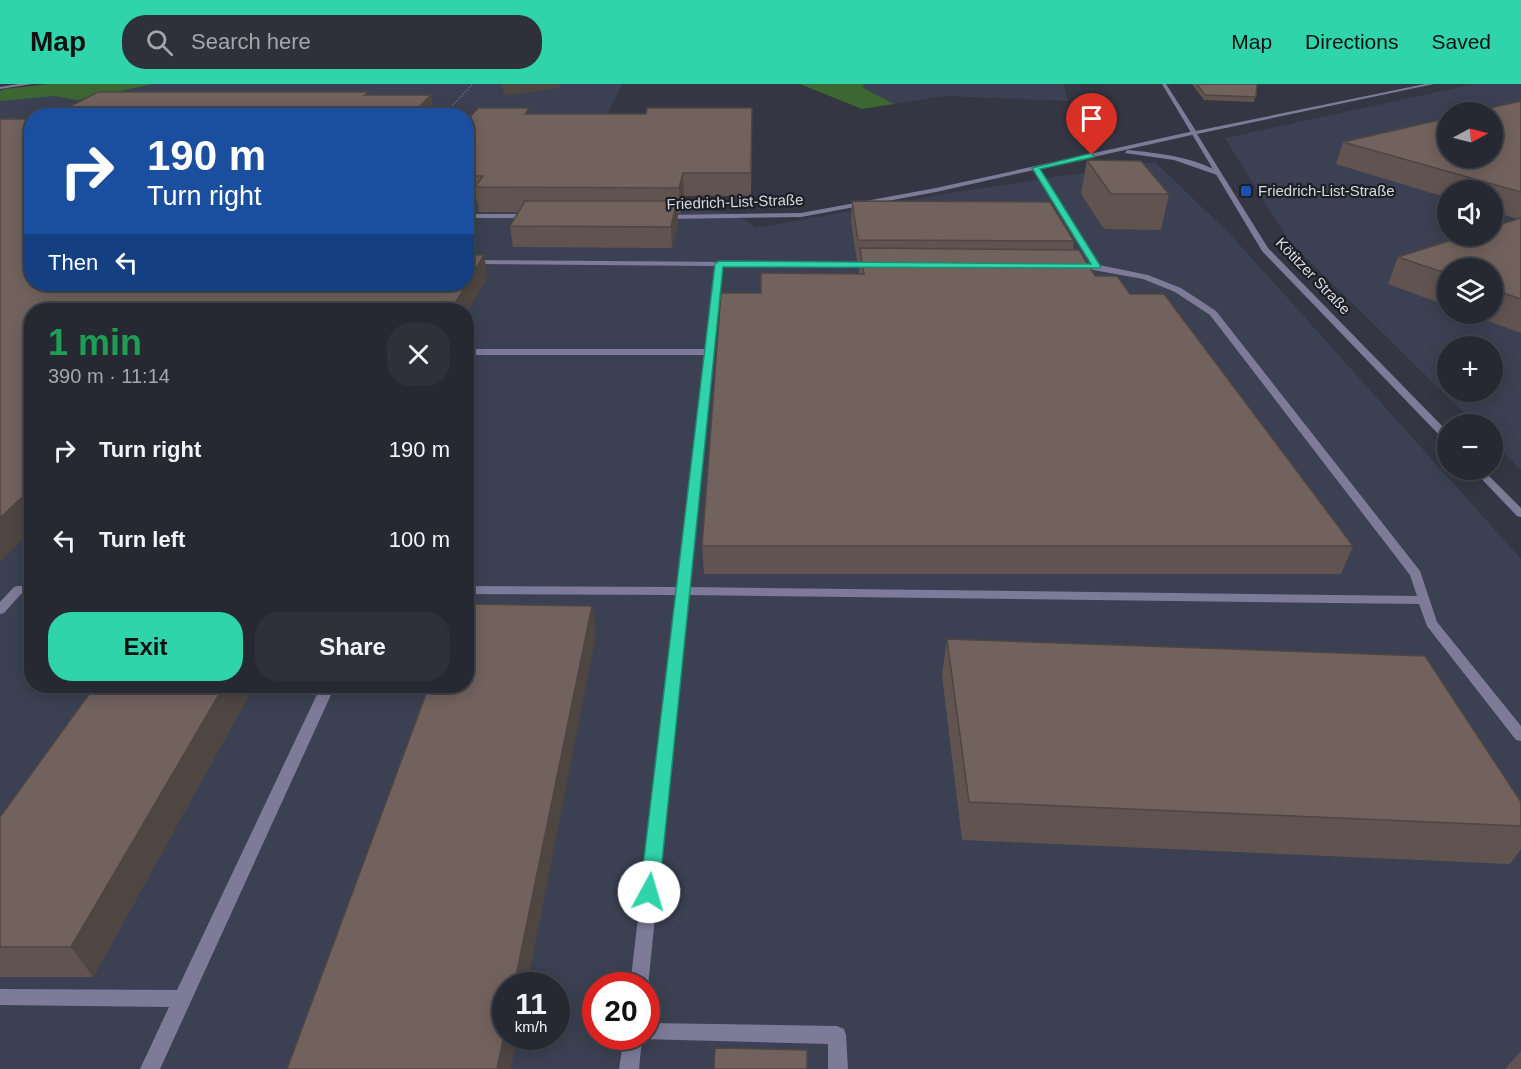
<!DOCTYPE html>
<html lang="en">
<head>
<meta charset="utf-8">
<style>
  :root { --surface:#272932; --page:#2f313a; --text:#f1f3f6; --muted:#a4a6ac; --line:#43454d; --accent:#2fd4aa }
  body { margin:0; font-family:Helvetica,sans-serif; background:var(--page); color:var(--text); height:100vh; display:flex; flex-direction:column; font-size:22px; white-space:nowrap }
  * { box-sizing:border-box; margin:0 }
  p { font-size:20px; color:var(--muted) }
  .icon { flex:none; width:33px; height:33px; fill:none; stroke:currentColor; stroke-width:2; stroke-linecap:round; stroke-linejoin:round }
  .map { position:relative; flex:1; overflow:hidden }
  .sheet { position:absolute; left:24px; top:219px; width:450px; height:390px; display:flex; flex-direction:column; background:var(--surface); border-radius:24px; box-shadow:0 3px 15px #0003,0 0 0 2px var(--line) }
  .sheet>* { flex:none }
  .hud { position:absolute; left:24px; top:24px; width:450px; height:183px; border-radius:24px; box-shadow:0 3px 15px #0003,0 0 0 2px var(--line); background:#1a4fa0; color:#fff; overflow:hidden }
  .needle { width:39px; rotate:83deg }
  .fabs { position:absolute; left:1437px; top:18px; display:grid; gap:12px }
  .fabs a { display:grid; place-items:center; width:66px; height:66px; border-radius:50%; background:var(--surface); box-shadow:0 3px 15px #0003,0 0 0 2px var(--line); font-size:30px }
  .speed { position:absolute; left:492px; top:888px; display:flex; gap:12px; font-size:30px; font-weight:700; text-align:center }
  .speed>* { display:grid; place-content:center; width:78px; height:78px; border-radius:50%; background:var(--surface); box-shadow:0 3px 15px #0003,0 0 0 2px var(--line); line-height:1 }
  .speed small { font-size:15px; font-weight:400 }
  .speed .limit { border:9px solid #d22; background:#fff; color:#111 }
  .pin { position:absolute; display:grid; place-items:center; width:51px; height:51px; color:#fff; margin:-62px -26px; border-radius:50% 50% 50% 0; rotate:-45deg; box-shadow:0 0 6px #0007 }
  .pin .icon { rotate:45deg }
  .me { position:absolute; width:66px; margin:-33px; rotate:6deg; stroke-linejoin:round; filter:drop-shadow(0 0 4px #0008) }
  .turn { display:flex; align-items:center; gap:21px; height:126px; padding:0 24px; font-size:27px }
  .turn .icon { width:78px; height:78px; stroke-width:2.5 }
  .turn b { display:block; font-size:42px; line-height:51px }
  .then { display:flex; align-items:center; height:57px; padding:0 24px; background:#0003; gap:12px; font-size:22px }
  .round { display:grid; place-items:center; flex:none; width:63px; height:63px; border-radius:24px; background:var(--page) }
  .overview { display:flex; align-items:center; justify-content:space-between; height:102px; padding:0 24px }
  h1 { font-size:36px; font-weight:800; line-height:45px; color:#1e9e55 }
  .action { display:flex; gap:12px; margin-top:auto; padding:12px 24px }
  .action a { flex:1; height:69px; border-radius:24px; background:var(--accent); color:#111; font-size:24px; font-weight:800; line-height:69px; text-align:center }
  .action a+a { background:var(--page); color:var(--text) }
  ul { padding:0; list-style:none }
  li { display:flex; align-items:center; gap:18px; height:90px; padding:0 24px }
  li div { flex:1 }
  li b { display:block; font-size:22px }
  li em { font-style:normal }
  header { display:flex; align-items:center; gap:36px; box-sizing:border-box; height:84px; padding:0 30px; background:var(--accent); color:#111 }
  header strong { font-size:28px }
  nav { display:flex; gap:33px; margin-inline-start:auto; font-size:21px }
  .search { width:420px; height:54px; background:var(--page); display:flex; align-items:center; gap:15px; box-sizing:border-box; padding:0 21px; border-radius:24px; color:var(--muted); font-size:22px }
  .map>svg:first-child { display:block }
</style>
</head>
<body>
<header>
<strong>Map</strong>
<div class="search"><svg class="icon" aria-label="search" viewBox="0 0 24 24"><circle cx="10" cy="10" r="6"/><path d="M15 15l6 6"/></svg>Search here</div>
<nav><a>Map</a><a>Directions</a><a>Saved</a></nav>
</header>
<div class="map">
<svg width="1521" height="985" viewBox="0 0 1521 985">
  <rect width="100%" height="100%" fill="#343743"/>
  <g fill="#3b4152" fill-rule="evenodd">
    <path d="M98 0H622L607 31 654 115 694 125 735 130 756 144 950 109 1155 78 1231 151 1521 475V985H0V12ZM32 32H466V200H32ZM32 226H466V602H32ZM506 902H556V952H506ZM596 902H646V952H596Z"/>
    <path d="M864 0H1063L1068 17 945 12 894 20 867 8 863 4Z"/>
    <path d="M1474 0H1521V386L1493 358 1492 340H1475L1289 157 1225 54ZM1448 28H1492V74H1448ZM1448 106H1492V152H1448ZM1448 184H1492V230H1448ZM1448 262H1492V308H1448Z"/>
  </g>
  <g fill="#3d6731">
    <path d="M49 0H153L77 16 54 12 0 17V7L4 5Z"/>
    <path d="M800 0H864L863 4 894 20 862 25Z"/>
  </g>
  <g fill="none" stroke-linecap="round" stroke-linejoin="round">
    <path stroke="#767983" stroke-width="1.5" stroke-dasharray="1 2" stroke-linecap="butt" d="M442 32 473 0"/>
    <g fill="#7e7b99" fill-rule="evenodd">
      <path d="M1194 47 1196 50 1040 85 1099 181 1148 191 1181 204 1216 227 1420 487 1437 538 1521 642V657L1516 656 1427 542 1419 520 688 511 648 902 646 905V902H630L676 511 466 510V502L677 503 705 271H466V265H705L715 182 466 180V176L875 179 879 181 875 183 722 182 689 503 1417 512 1410 491 1210 231 1175 208 1143 195 1088 185 1087 183 1091 181 1034 86 936 108 801 133 663 135 660 133 663 131 801 129 936 104Z"/>
      <path d="M1127 66C1158 69 1196 73 1222 90L1217 91 1174 76 1125 69Z"/>
      <path d="M466 130H532L535 132 532 134H466Z"/>
      <path d="M18 502H32V510H21L4 529 0 530V518L14 503Z"/>
      <path d="M321 602H335L160 985H140L169 923 0 921V905L177 906Z"/>
      <path d="M646 939 837 942 844 945 846 951 848 985H828V960L642 955 639 985H619L624 952H646Z"/>
    </g>
    <path fill="#7e7b99" fill-rule="evenodd" d="M19 0H32L0 5V3Z"/>
    <g fill="#7e7b99" fill-rule="evenodd">
      <path d="M1162 0H1166L1196 47 1425 0H1434L1197 50 1268 164 1448 348V357L1444 356 1262 167Z"/>
      <path d="M1473 386H1483L1521 424V433L1517 432Z"/>
    </g>
  </g>
  <g fill="#615450">
    <path d="M1192 0H1257L1254 18 1204 16Z"/>
    <path d="M1521 17V249L1469 230H1492V184H1448V222L1388 200 1398 173 1518 135 1492 127V106H1448V114L1336 80 1343 58Z"/>
    <path d="M752 24 751 112H684L680 129H678V137L672 164 513 163 510 142 518 128H479L477 116H466V38L529 30H646Z"/>
    <path d="M1087 76 1169 110 1161 146 1104 145 1081 110Z"/>
    <path d="M852 117 1074 157 1073 166 1095 192 1130 210 1353 462 1341 490H704L702 462 761 209 859 190V177H857L851 137Z"/>
    <path d="M947 555 1521 718V765L1510 780 962 756 942 591Z"/>
    <path d="M95 602H254L93 893H0V733Z"/>
    <path d="M1521 967V985H1505Z"/>
  </g>
  <g fill="#4f4541">
    <path d="M502 0H562L559 4 504 12Z"/>
    <path d="M431 11 434 28 430 32H410Z"/>
    <path d="M683 89 684 112 680 129 679 104Z"/>
    <path d="M677 117 678 137 672 164 671 143Z"/>
    <path d="M484 171 488 193 466 230V226H451Z"/>
    <path d="M32 404V445L0 478V434Z"/>
    <path d="M592 522 596 551 527 902H514Z"/>
    <path d="M224 602H254L93 893 71 863Z"/>
    <path d="M506 942V952H517L511 985H497Z"/>
  </g>
  <g fill="#71625d" stroke="#4f4541" stroke-width="1.5">
    <path d="M1197 0H1257L1256 13 1205 11Z"/>
    <path d="M98 8H369L365 11H431L410 32H51Z"/>
    <path d="M1521 17V108L1343 58 1448 34V74H1492V28H1472Z"/>
    <path d="M478 24H529L525 30H646L647 24H752L751 89H683L679 104 475 103 483 92H466V38Z"/>
    <path d="M0 35H32V200H466V171H484L451 226H32V404L0 434Z"/>
    <path d="M1087 76 1141 77 1169 110H1111Z"/>
    <path d="M525 117H677L671 143 510 142Z"/>
    <path d="M852 117 1050 118 1074 157 858 156Z"/>
    <path d="M1521 134V215L1492 205V184H1448V190L1398 173 1465 152H1492V143Z"/>
    <path d="M860 164 1079 166 1095 192H1117L1130 210H1164L1353 462H702L721 209H761V189L864 190Z"/>
    <path d="M466 520 592 522 514 902H506V942L497 985H287L429 602H466Z"/>
    <path d="M947 555 1425 572 1521 718V742L969 718Z"/>
    <path d="M95 602H224L71 863H0V733Z"/>
    <path d="M715 964 807 966V985H714Z"/>
  </g>
  <path fill="#2fd4aa" stroke="#1f8a6e" stroke-width="1.5" d="M1092 69 1094 73 1040 85 1101 183 1099 184 723 183 659 808 656 814 649 817 642 814 640 808 715 180 719 177 1091 180 1032 84Z"/>
  <rect fill="#1a4fb4" stroke="#1d1f24" stroke-width="2" x="1240" y="101" width="12" height="12" rx="3"/>
  <g text-anchor="middle" stroke-width="4.5" stroke-linejoin="round" paint-order="stroke">
    <g font-size="15" fill="#d8dae1" stroke="#1d1f24" text-anchor="start">
      <text x="1258" y="112">Friedrich-List-Straße</text>
    </g>
    <g font-size="15" fill="#d8dae1" stroke="#1d1f24">
      <text transform="translate(735 118) rotate(-2)" y="5">Friedrich-List-Straße</text>
      <text transform="translate(1313 192) rotate(46)" y="5">Kötitzer Straße</text>
    </g>
  </g>
</svg>
<div class="fabs">
<a><svg class="needle" viewBox="-14 -14 28 28"><path d="M0-13l5 13h-10z" fill="#e53935"/><path d="M0 13l5-13h-10z" fill="#a4a6ac"/></svg></a>
<a><svg class="icon" aria-label="sound" viewBox="0 0 24 24"><path d="M4 9h4l5-4v14l-5-4H4zM17 9q2 3 0 6"/></svg></a>
<a><svg class="icon" aria-label="layers" viewBox="0 0 24 24"><path d="M12 4l9 5-9 5-9-5zM3 14l9 5 9-5"/></svg></a>
<a>+</a>
<a>−</a>
</div>
<div class="speed"><div>11<small>km/h</small></div><div class="limit">20</div></div>
<div class="pin" style="left:1092px;top:71px;background:#d93025"><svg class="icon" aria-label="arrive" viewBox="0 0 24 24"><path d="M6 21V4h12l-3 4 3 4H6"/></svg></div>
<svg class="me" style="left:649px;top:808px" viewBox="-20 -20 40 40"><circle r="19" fill="#fff"/><path d="M0-13L10 11 0 6-10 11z" fill="#2fd4aa"/></svg>
<div class="hud">
<div class="turn"><svg class="icon" aria-label="right" viewBox="0 0 24 24"><path d="M7 20v-9h11M14 6l5 5-5 5"/></svg><div><b>190 m</b>Turn right</div></div>
<div class="then">Then<svg class="icon" aria-label="left" viewBox="0 0 24 24"><path d="M17 20v-9H6M10 6l-5 5 5 5"/></svg></div>
</div>
<section class="sheet">
<div class="overview"><div><h1>1 min</h1><p>390 m · 11:14</p></div><a class="round"><svg class="icon" aria-label="close" viewBox="0 0 24 24"><path d="M6 6l12 12M18 6L6 18"/></svg></a></div>
<ul>
<li><svg class="icon" aria-label="right" viewBox="0 0 24 24"><path d="M7 20v-9h11M14 6l5 5-5 5"/></svg><div><b>Turn right</b></div><em>190 m</em></li>
<li><svg class="icon" aria-label="left" viewBox="0 0 24 24"><path d="M17 20v-9H6M10 6l-5 5 5 5"/></svg><div><b>Turn left</b></div><em>100 m</em></li>
</ul>
<div class="action"><a>Exit</a><a>Share</a></div>
</section>
</div>
</body>
</html>
